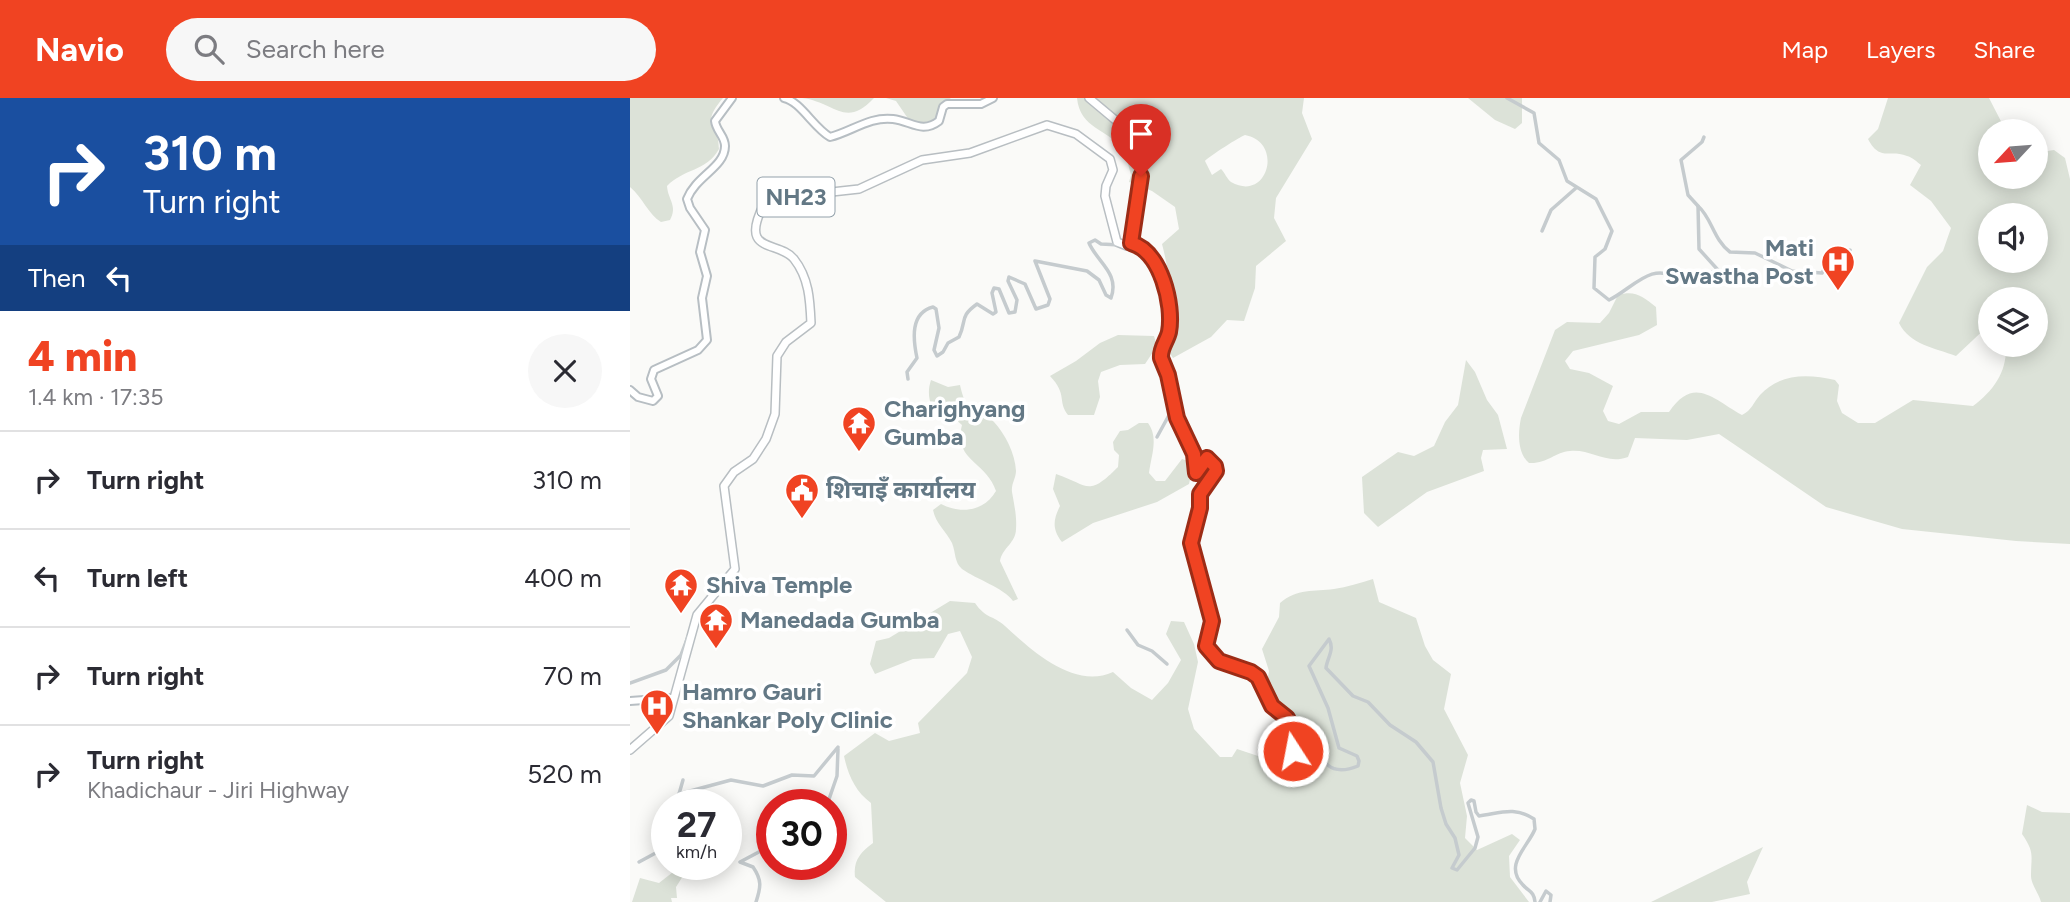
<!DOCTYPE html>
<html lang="en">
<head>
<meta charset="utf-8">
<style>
  :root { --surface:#fff; --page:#f7f7f7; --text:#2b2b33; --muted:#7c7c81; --line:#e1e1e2; --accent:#f04322 }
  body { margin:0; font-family:Figtree,"Noto Sans Devanagari",sans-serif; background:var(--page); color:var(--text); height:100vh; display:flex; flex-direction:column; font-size:26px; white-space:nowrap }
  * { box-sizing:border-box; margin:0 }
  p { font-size:23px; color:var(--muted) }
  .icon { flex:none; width:38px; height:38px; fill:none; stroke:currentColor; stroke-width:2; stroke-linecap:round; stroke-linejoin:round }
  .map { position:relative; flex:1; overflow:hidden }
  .side { display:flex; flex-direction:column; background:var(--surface); width:630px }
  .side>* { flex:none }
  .top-card { background:#1a4fa0; color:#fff; overflow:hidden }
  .needle { width:46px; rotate:244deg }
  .buttons { position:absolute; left:1348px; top:21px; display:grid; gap:14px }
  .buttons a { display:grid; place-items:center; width:70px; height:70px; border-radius:50%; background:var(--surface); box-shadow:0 4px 18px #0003; font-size:35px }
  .speed { position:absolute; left:21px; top:691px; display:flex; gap:14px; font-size:35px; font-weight:700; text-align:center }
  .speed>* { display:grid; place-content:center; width:91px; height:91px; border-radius:50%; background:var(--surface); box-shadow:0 4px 18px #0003; line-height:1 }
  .speed small { font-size:18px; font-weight:400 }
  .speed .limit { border:10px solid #d22; background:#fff; color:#111 }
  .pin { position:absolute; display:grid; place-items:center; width:60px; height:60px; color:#fff; margin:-72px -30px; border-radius:50% 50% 50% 0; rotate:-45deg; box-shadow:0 0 7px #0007 }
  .pin .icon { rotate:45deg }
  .me { position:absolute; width:77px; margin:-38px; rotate:349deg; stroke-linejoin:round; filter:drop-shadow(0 0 5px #0008) }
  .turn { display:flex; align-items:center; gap:24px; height:147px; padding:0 28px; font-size:32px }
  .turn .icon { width:91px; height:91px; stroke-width:2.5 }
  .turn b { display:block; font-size:49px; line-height:60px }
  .then { display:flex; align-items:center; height:66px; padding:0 28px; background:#0003; gap:14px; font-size:26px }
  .round { display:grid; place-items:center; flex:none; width:74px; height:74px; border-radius:37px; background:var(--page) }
  .headline { display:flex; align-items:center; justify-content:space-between; height:119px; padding:0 28px }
  h1 { font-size:42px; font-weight:800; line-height:52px; color:var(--accent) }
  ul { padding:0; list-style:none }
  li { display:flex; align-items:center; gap:21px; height:98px; padding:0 28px; border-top:2px solid var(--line) }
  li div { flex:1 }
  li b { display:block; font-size:26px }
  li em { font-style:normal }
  header { display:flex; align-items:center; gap:42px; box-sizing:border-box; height:98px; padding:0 35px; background:var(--accent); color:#fff }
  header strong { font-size:33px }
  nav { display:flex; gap:38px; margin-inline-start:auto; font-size:24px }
  .search { width:490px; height:63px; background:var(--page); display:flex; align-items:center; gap:18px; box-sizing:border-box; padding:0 24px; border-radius:38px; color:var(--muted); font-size:26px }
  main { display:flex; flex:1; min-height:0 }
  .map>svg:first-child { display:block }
</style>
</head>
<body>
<header>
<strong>Navio</strong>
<div class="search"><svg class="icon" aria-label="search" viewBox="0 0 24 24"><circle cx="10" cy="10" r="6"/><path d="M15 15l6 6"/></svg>Search here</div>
<nav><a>Map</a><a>Layers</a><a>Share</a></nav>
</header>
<main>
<section class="side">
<div class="top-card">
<div class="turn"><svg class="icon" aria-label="right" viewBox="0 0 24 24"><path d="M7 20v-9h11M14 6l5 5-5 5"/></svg><div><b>310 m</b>Turn right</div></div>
<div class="then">Then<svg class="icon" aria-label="left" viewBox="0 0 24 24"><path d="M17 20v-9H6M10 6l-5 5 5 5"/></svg></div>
</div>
<div class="headline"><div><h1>4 min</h1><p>1.4 km · 17:35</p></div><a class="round"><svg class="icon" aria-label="close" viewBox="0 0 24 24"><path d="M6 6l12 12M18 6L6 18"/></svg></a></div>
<ul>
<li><svg class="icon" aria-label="right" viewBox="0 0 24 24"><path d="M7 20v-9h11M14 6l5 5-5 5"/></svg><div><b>Turn right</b></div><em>310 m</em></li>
<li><svg class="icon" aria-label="left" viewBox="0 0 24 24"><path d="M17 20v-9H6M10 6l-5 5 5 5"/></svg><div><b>Turn left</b></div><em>400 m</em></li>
<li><svg class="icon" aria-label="right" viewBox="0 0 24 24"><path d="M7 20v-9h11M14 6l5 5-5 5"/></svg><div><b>Turn right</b></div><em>70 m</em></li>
<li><svg class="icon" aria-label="right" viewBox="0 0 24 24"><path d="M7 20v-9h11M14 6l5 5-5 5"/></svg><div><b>Turn right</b><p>Khadichaur - Jiri Highway</p></div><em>520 m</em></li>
</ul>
</section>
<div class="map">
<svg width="1440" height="804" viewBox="0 0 1440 804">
  <rect width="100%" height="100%" fill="#fafaf8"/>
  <g fill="#dce2d8" fill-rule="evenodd">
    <path d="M0 0H93C69 29 89 23 89 51 77 73 53 71 37 88 38 102 48 108 40 122L31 124C18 116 13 100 0 89Z"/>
    <path d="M172 0H244C215 31 205 4 172 0Z"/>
    <path d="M256 0H321L313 5 306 21 294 25 279 22 266 3Z"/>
    <path d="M447 0H674L672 15 682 41 646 100 644 120 656 143 626 168 625 190 614 223 597 222 581 239 543 260 537 251C545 217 541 180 532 146L549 131 545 109 522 93 499 84 501 77C499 69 496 57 491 50 478 31 450 31 447 0ZM615 37C654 44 638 105 601 84 597 81 595 75 591 71L582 77 575 63C578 59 611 38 615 37Z"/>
    <path d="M838 0H892V25L885 31 865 22Z"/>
    <path d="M1258 0H1359L1376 33H1360V79H1405V55L1424 52 1435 60 1440 81V446L1386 443 1272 431 1196 409 1089 336 1057 342 1005 340 998 359C976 367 962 351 940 353 925 354 917 366 899 365 887 355 888 334 891 320L925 232 937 224 970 225 979 215 988 197C1005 192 1012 198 1026 209L1027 227 1009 237 943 253 935 263 940 271 959 275 983 288 973 313 978 323 989 326 1011 314H1039C1064 277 1083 301 1112 317 1122 312 1123 305 1130 297 1150 275 1178 276 1205 282L1209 287 1207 303 1212 315 1228 325H1245L1283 302 1343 308C1364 292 1377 274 1376 247H1405V201H1360V226L1326 258C1305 250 1280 247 1269 225L1297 169 1313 153 1321 130 1301 103 1280 87 1291 67C1287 64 1282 59 1277 58 1260 51 1250 64 1238 41L1248 31ZM1360 117H1405V163H1360Z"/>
    <path d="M488 237 524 238 527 248 515 266 490 267 471 274 468 283 470 299 464 317H438C427 303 438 297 420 278L446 263 470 245Z"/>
    <path d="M836 262 845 274 857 302 868 317 877 351 853 352 851 360 854 373 797 394 748 429 734 415 732 379 768 354 784 358 804 348 815 324 828 307Z"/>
    <path d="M301 282 318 289 330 287C339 326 347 305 364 324 375 336 385 355 386 373 386 380 381 386 382 394 384 406 387 418 386 431 386 445 372 450 370 463L388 501 383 503C374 490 346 481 332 471 324 464 326 455 322 445 316 433 306 426 303 412L311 406C330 416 354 414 366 393 356 363 323 363 332 327L324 320 312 321C300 311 296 297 301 282Z"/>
    <path d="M509 325H518C529 340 521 358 519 375L526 383H535L552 361 558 363 561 377 559 386 527 404 463 425 432 444C422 431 423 422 430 408L423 391 426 376C459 387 457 400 488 369L489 357 484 352 483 344 490 333 498 332Z"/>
    <path d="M743 481 749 504 786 520 795 548 803 562 821 576 814 611 838 657 830 685 837 718 835 740 847 752 882 736 890 742 879 758 880 779 899 804H256L225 779C223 762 231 754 243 745L241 705C225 693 218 677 214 658L245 635 259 643 290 635 288 625 337 575 342 559 330 533 318 536 304 560 283 561 245 576 240 566 246 543 259 540 320 503 345 505C356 521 363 517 375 528 401 552 444 592 483 574L501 590 522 602 538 585 551 562 536 536 541 523 554 524 564 546 568 564 558 611 564 631 590 659H602L607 651 631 659 665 635 662 622 641 601 636 592 639 573 632 551 649 519 650 505C667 490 684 494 704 491 717 489 730 485 743 481Z"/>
    <path d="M1397 707 1412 714 1440 715V804H1411C1409 796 1401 786 1401 778 1401 757 1405 755 1392 736Z"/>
    <path d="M1133 749 1117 784 1120 796 1082 804H1021Z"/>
    <path d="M52 767H69L72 772 69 779 53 778 46 789 47 800H41L42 804H2L10 780 29 785Z"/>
  </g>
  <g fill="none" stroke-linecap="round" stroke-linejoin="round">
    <g stroke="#b7bec3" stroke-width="10">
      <g id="secondary">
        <path d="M154 0C170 3 184 30 200 39 221 34 240 18 263 21 281 23 292 36 309 23L313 9 317 6H351L363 0"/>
        <path d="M0 292 8 299 23 303 28 298 21 281 24 272 68 252 77 242 72 200 77 178 70 154 75 132 60 110 57 101C66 78 95 69 95 48 95 38 86 33 85 23L102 0"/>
        <path d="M0 603 42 600"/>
      </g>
    </g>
    <g stroke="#b8bec2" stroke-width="10">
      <path id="primary" d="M0 652 39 618 67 517 105 471 94 388 104 374 123 361 136 341 145 316 147 258 156 244 181 225C180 202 179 180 164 161 149 142 108 157 134 106L147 100 229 91 292 62 340 55 417 27 446 36 480 61 483 72 476 88 475 98 487 144 497 148 503 142 514 55 496 31 459 0"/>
    </g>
    <g stroke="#c5cbce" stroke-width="3.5">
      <path d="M877 0 904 15 909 45 929 62 937 83 966 101 982 133 975 151 965 159 964 190 979 202C1001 192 1023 161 1048 182L1069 173 1087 175 1088 172 1069 151 1068 108C1082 120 1083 141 1100 154L1125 155 1162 173 1192 175 1195 170 1206 167 1220 152"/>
      <path d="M1068 108 1058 97 1051 62 1072 44 1074 39"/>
      <path d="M912 133 921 112 946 90"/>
      <path d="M501 145 509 147 525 161 533 183 540 232 531 260 538 277 547 320 564 356 566 375 577 360 585 367 586 373 570 396V410L561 445 582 523 576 548 589 563 621 574 627 579 642 608 657 620 662 631 665 656 670 654 675 631 678 630C690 655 693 682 728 668L729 663 727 658 709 650 698 610 679 568 699 541C705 552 697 560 696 570L723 598 738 604 760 627 786 644 803 664 811 710 816 726 825 740 829 757 822 770 827 772 845 750 848 739 838 705 841 702 844 703 846 714 849 718C871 715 884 708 904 721L905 731C898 749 873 767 893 787 899 794 904 793 905 804"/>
      <path d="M278 281 277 274 287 260C283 241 280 215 303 209L306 211 309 230 304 252 307 258 313 254 318 245 329 239C337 222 329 219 347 206L363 216 366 214 362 195 364 190 369 191 379 215 385 214 387 202 378 183 379 179 395 186 406 211 418 207 420 201 405 163 457 173 469 182 476 197 481 200C490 175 467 164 459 145L465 142 471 146 490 147"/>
      <path d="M527 339 544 308"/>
      <path d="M497 532 508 547 522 553 537 566"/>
      <path d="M0 585 36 572 51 557 58 539"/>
      <path d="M49 696 101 682 133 688 162 677 184 678 208 649"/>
      <path d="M50 707 49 696 53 682"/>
      <path d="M197 707 207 678 208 651"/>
      <path d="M9 764 33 751 37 745"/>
      <path d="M126 804C131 789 132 782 123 769L110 764 142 747"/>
      <path d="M910 804 916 793 921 797 920 804"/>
    </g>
    <use href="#secondary" stroke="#fff" stroke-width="6"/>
    <use href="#primary" stroke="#fff" stroke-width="7"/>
  </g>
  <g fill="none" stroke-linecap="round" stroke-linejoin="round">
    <g stroke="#9c2c16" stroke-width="18">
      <path id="route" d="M511 78 501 145C531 153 544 207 539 234 537 243 530 250 531 260L538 277 547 320 564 356 566 375 577 360 585 368 586 373 570 396V410L561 445 582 523 576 548 589 563 621 574 628 579 642 608 657 620 662 631 663 653"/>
    </g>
    <use href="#route" stroke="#f04322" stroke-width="12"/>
  </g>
  <defs>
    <g id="hospital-pin" transform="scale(1.75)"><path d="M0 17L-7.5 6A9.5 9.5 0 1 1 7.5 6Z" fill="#f04322" stroke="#fff"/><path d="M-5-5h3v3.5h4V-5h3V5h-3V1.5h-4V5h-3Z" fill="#fff"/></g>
    <g id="temple-pin" transform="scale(1.75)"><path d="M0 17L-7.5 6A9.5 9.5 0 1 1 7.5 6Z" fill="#f04322" stroke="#fff"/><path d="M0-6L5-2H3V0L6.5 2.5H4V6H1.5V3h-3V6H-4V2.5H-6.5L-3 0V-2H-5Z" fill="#fff"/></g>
    <g id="civic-pin" transform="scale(1.75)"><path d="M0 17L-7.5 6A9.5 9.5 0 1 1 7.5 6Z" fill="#f04322" stroke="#fff"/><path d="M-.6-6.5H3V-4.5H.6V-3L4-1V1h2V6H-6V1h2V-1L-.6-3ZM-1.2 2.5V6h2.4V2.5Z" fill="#fff"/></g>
  </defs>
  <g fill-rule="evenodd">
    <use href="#hospital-pin" x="1208" y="164"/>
    <use href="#temple-pin" x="229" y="325"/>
    <use href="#civic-pin" x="172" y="392"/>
    <use href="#temple-pin" x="51" y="487"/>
    <use href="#temple-pin" x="86" y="522"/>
    <use href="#hospital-pin" x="27" y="608"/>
  </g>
  <g text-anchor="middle" stroke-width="7" stroke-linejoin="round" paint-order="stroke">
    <rect fill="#fff" stroke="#92a0aa" stroke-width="2" x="127.5" y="79.5" width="77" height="39" rx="5"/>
    <g font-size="23" font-weight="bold" fill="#637885">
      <text x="166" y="107">NH23</text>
    </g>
    <g font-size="24" font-weight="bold" fill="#637885" stroke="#fff" text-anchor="start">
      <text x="1184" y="158" text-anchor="end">Mati<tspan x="1184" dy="28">Swastha Post</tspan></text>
      <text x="254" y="319">Charighyang<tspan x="254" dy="28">Gumba</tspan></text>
      <text x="196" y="400">शिचाइँ कार्यालय</text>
      <text x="76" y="495">Shiva Temple</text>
      <text x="110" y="530">Manedada Gumba</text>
      <text x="52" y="602">Hamro Gauri<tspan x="52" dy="28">Shankar Poly Clinic</tspan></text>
    </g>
  </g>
</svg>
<div class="buttons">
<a><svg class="needle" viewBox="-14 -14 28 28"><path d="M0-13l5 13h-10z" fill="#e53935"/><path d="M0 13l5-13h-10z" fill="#7c7c81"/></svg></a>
<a><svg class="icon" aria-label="sound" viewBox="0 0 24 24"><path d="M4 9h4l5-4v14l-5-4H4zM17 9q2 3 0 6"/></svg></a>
<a><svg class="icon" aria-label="layers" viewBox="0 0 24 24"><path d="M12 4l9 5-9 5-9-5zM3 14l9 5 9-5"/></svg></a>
</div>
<div class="speed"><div>27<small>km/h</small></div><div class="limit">30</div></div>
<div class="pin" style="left:511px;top:78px;background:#d93025"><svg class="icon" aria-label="arrive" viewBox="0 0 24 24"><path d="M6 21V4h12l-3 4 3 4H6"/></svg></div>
<svg class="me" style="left:663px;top:653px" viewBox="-20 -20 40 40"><circle r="17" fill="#f04322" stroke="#fff" stroke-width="3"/><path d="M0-11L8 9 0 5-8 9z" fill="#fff"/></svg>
</div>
</main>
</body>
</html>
